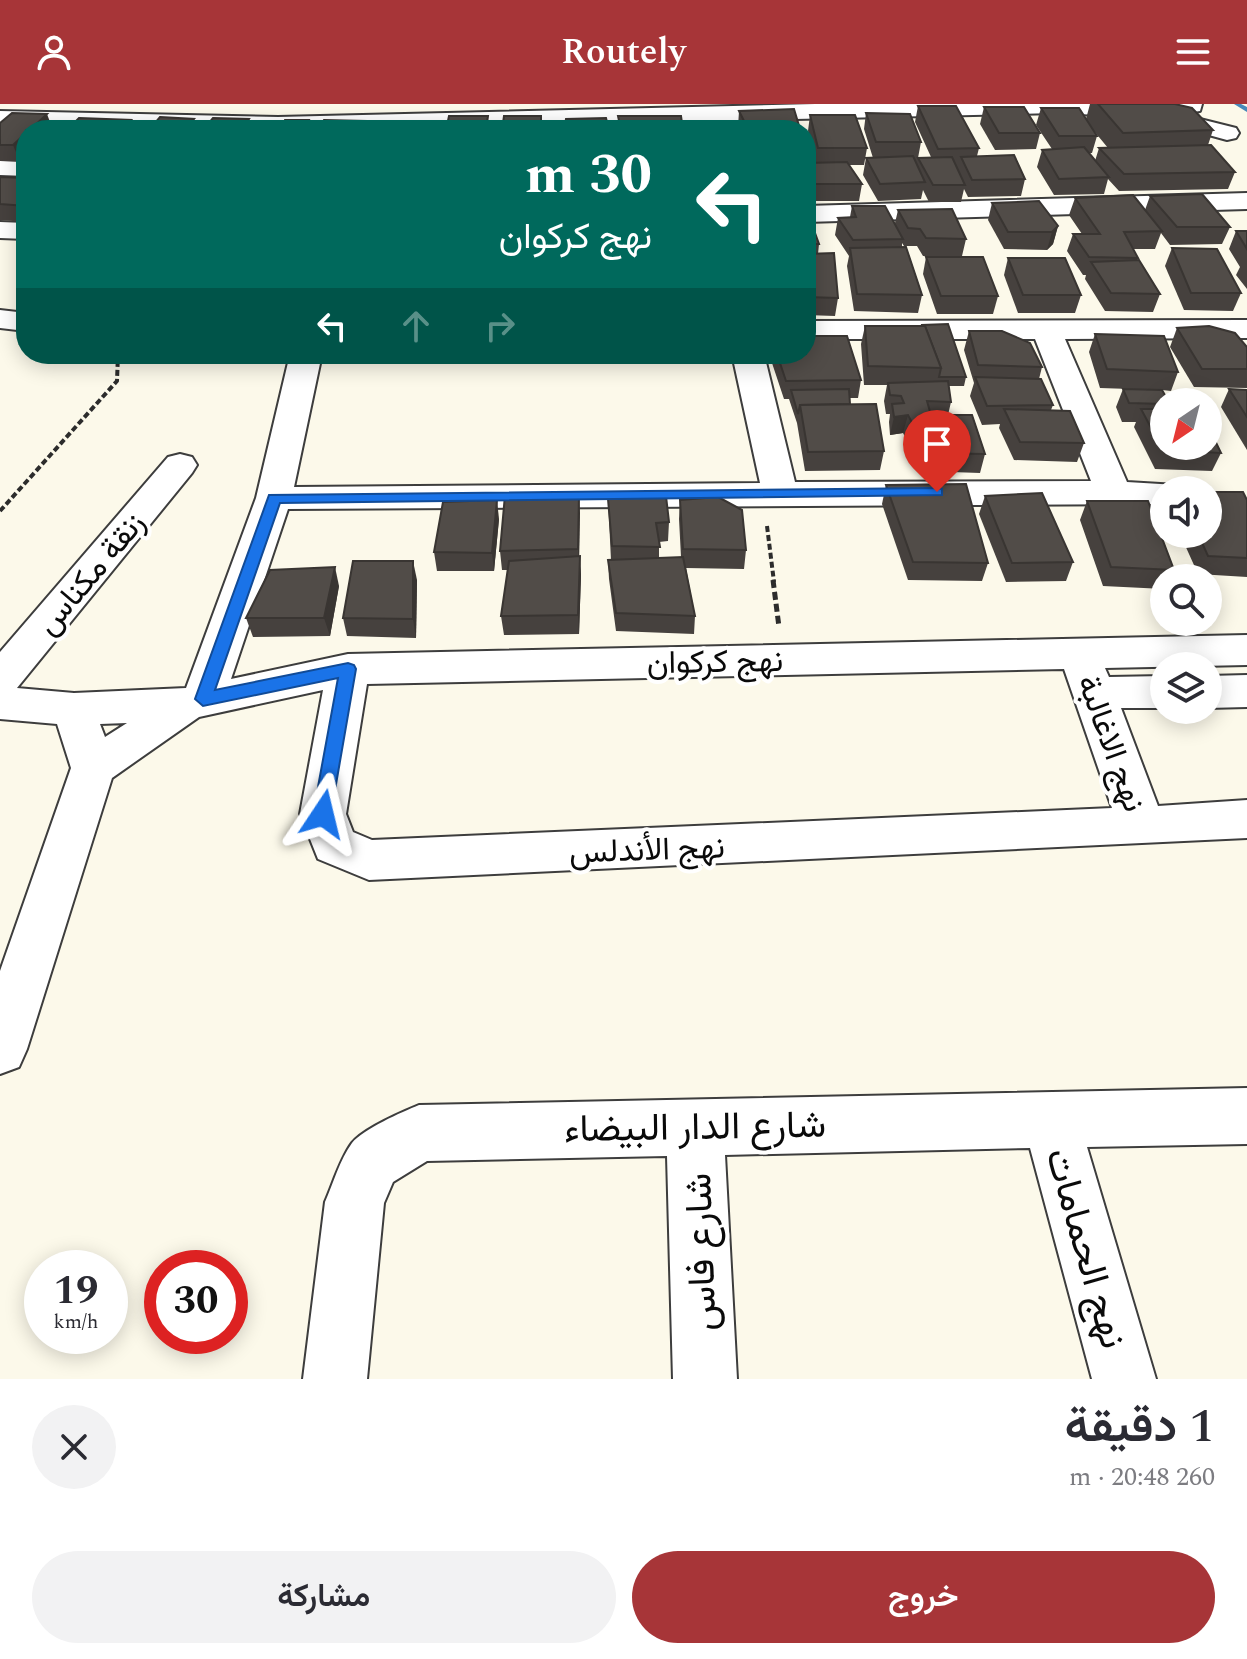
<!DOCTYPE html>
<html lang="ar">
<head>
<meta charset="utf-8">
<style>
  :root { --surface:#fff; --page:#f2f2f3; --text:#2b2b33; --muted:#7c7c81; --accent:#a73538 }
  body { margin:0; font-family:Spectral,Vazirmatn,serif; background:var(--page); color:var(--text); direction:rtl; height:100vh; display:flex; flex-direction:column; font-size:30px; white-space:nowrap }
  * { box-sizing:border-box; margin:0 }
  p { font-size:26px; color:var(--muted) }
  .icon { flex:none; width:44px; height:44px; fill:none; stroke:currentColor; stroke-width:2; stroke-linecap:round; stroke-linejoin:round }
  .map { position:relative; height:1275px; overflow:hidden; direction:ltr }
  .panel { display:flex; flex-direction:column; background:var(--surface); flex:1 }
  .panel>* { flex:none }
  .guide { position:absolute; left:16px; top:16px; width:800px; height:244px; border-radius:32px; box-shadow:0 4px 20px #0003; direction:rtl; background:#00695c; color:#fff; overflow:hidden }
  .needle { width:52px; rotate:215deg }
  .buttons { position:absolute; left:1150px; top:284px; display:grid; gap:16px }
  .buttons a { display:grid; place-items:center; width:72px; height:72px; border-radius:50%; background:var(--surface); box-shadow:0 4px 20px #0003; font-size:40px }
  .speed { position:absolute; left:24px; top:1146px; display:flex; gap:16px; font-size:40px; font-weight:700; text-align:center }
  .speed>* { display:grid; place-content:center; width:104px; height:104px; border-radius:50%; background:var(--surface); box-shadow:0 4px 20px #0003; line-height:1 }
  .speed small { font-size:20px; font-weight:400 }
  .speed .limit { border:12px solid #d22; background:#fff; color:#111 }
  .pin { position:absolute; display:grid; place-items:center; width:68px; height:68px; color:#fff; margin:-82px -34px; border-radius:50% 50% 50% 0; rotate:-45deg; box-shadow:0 0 8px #0007 }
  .pin .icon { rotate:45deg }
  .me { position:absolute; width:88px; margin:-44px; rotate:10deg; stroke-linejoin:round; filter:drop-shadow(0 0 6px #0008) }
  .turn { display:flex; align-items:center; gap:28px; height:168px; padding:0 32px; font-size:36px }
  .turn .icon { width:104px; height:104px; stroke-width:2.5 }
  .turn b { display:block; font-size:56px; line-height:68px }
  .lanes { display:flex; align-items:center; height:76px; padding:0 32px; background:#0003; justify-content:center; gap:40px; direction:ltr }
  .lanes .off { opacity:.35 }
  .round { display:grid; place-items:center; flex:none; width:84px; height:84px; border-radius:42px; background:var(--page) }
  .headline { display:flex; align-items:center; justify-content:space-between; height:136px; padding:0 32px }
  h1 { font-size:48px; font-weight:600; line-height:60px }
  .cta { display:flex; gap:16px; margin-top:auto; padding:16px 32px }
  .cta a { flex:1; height:92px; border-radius:48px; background:var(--accent); color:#fff; font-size:32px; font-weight:600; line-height:92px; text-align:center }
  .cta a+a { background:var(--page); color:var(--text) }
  header { display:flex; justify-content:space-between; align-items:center; height:104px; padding:0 32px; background:var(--accent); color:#fff; font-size:36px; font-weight:600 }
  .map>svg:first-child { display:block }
</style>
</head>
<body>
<header><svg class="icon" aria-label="menu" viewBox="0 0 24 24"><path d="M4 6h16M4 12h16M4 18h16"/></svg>Routely<svg class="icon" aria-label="person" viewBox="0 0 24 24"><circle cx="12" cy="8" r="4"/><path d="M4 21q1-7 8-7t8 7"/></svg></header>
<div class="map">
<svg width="1247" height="1275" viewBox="0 0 1247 1275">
  <rect width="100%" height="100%" fill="#fcf9ea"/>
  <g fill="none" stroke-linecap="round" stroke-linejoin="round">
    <path fill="#4689ba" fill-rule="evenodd" d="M1234 0H1241L1247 3V8Z"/>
    <g stroke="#3d3d3d" stroke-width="4">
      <g id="minor">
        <path d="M815 0H1202L1200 7 1180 10 1236 24 1239 29 1236 34 1227 36 1143 13 1056 9 325 26 0 21V7L278 13Z"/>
        <path d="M0 55 26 56V72L0 71Z"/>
        <path d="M1247 89V105L806 118V102Z"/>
        <path d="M0 118 26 119V135L0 134Z"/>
        <path d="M0 206 26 209V227L0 224Z"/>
        <path d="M1247 216V234L1065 235 1127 378 1177 381 1180 386H1164V400L288 405 231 575 348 550 1247 531V561L1105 564 1109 573 1164 572V604H1121L1158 702 1247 696V734L369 776 318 755 300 710 323 586 199 613 112 674 27 945 19 963 0 970V867L71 664 57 620 0 615V548L168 353 180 350 192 353 197 361 192 369 17 584 74 589 186 584 256 394 290 250H322L294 383 760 379 732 250H764L795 378 1091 377 1035 235H806V217ZM1064 565 1112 704 372 736 353 728 346 710 367 580ZM127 619 105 633 100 620Z"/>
        <path d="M1247 571V603L1208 604V572Z"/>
        <path d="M1247 984V1040L1087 1043 1156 1275H1092L1030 1044 725 1051 737 1275H673L667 1052 427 1057 393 1078 384 1099 367 1275H303L325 1098C333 1080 340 1055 352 1039 363 1025 402 1008 419 1001Z"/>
      </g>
    </g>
    <g stroke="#2c2c2c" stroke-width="4" stroke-dasharray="6 3" stroke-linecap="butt">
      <path d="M0 407 117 277 118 250"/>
      <path d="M767 422 774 478"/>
    </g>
    <path stroke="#2c2c2c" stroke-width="5" stroke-dasharray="8 4" stroke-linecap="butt" d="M773 476 779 523"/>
    <use href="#minor" fill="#fff" fill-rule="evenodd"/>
  </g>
  <g fill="#46413e" fill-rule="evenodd">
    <path d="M1090 0H1175L1213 26 1208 41 1235 68 1228 85 1119 87 1108 75 1104 90 1054 91 1037 63 1042 46 1052 45 1036 21 1041 4 1086 15ZM1094 27 1108 44H1099L1095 57 1089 49H1092L1097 32Z"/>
    <path d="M918 2 979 44 977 52 1025 75 1021 92 968 93 964 85 961 98H929L923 86 921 95 878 97 863 71 866 54H873L864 25 866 9 921 38 918 54 931 53 915 18Z"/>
    <path d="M984 3 1040 29 1036 45 995 46 980 20Z"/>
    <path d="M794 5 799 26H740L738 23 739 7Z"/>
    <path d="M810 11 867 44 864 61H849L862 80 859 97H807L806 95V59H816L808 27Z"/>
    <path d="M0 19 26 26V52L20 58 0 57Z"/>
    <path d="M0 73 26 74V118L0 116Z"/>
    <path d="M1150 92 1230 123 1222 140 1170 141 1161 129 1155 145H1133L1138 154 1137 156 1160 190 1153 208 1105 207 1085 175 1086 171H1083L1067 147 1073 130H1082L1069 111 1075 94 1145 106Z"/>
    <path d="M992 99 1058 122 1053 140 1047 146 1004 145 988 116Z"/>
    <path d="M852 102 895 119 898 106 966 135 962 152H923L917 142H904L902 139V143L922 191 918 209 854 207 847 162 849 152 835 131 838 114 850 113Z"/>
    <path d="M806 107 819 140 818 150 838 194 835 212 806 211Z"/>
    <path d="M1236 127H1247V185L1236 171 1240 163 1229 145Z"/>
    <path d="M1172 144 1241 189 1233 207 1184 206 1165 162Z"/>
    <path d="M926 153 998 192 993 210H937L923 170Z"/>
    <path d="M1008 154 1081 191 1075 209H1018L1004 171Z"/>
    <path d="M865 222 966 273 964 282H949L951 298 948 311 985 350 980 369 923 367 903 329 890 331 889 318 890 310H886L884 297 887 281H864L861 240Z"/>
    <path d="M1177 224 1247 243V284L1194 283 1170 243Z"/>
    <path d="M969 227 1042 263 1039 275 1053 301 1051 306 1084 339 1077 358 1014 356 999 324 1000 320 982 321 970 292 974 279 964 246Z"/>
    <path d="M1095 230 1178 268 1171 287 1162 286 1164 298V342L1221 349 1212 367 1155 365 1134 323 1136 318H1122L1116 303 1123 285H1130L1100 284 1089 248Z"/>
    <path d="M769 250H806L861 276 858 294H849L850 300 884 347 880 366 805 367 797 319 789 295H784Z"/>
    <path d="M1229 285 1247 286V346L1221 303Z"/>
    <path d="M886 381 988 459 982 477 908 476 882 400Z"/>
    <path d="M579 390V453L581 471 579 530 504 531 501 512 508 466H502L500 447Z"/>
    <path d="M985 392 1073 458 1066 477 1006 478 979 410Z"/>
    <path d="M608 395 669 418 668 437 659 438V454L681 453 679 415 680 396 746 446 744 465 686 464 695 512 694 530 616 527 609 475 608 456H611Z"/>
    <path d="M1247 396V473L1198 470 1180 430H1208Z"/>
    <path d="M1087 397 1174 466 1169 474H1164V485L1103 482 1080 416Z"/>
    <path d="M499 415 494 467H437L434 448Z"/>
    <path d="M417 476 416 534 347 532 343 514Z"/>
    <path d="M339 482 330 532 253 533 246 514Z"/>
  </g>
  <g fill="#393532">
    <path d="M47 10 53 26H30Z"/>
    <path d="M194 15 197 26H185Z"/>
    <path d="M249 15 252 26H242Z"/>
    <path d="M131 16 135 26H122Z"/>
    <path d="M26 29V52L20 58 13 41Z"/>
    <path d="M1058 122 1053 140 1047 146 1052 128Z"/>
    <path d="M908 311 903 329 890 331 894 313Z"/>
    <path d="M579 390 580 409 579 464 578 445Z"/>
    <path d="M497 396 499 415 494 467 492 449Z"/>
    <path d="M580 452 581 471 579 530 578 511Z"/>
    <path d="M413 457 417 476 416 534 413 515Z"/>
    <path d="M335 463 339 482 330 532 324 514Z"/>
  </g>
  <g fill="#514c48" stroke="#393532" stroke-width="2">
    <path d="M1098 0H1175L1192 4 1213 26 1123 29Z"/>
    <path d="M918 2H956L979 44 938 45Z"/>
    <path d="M984 3H1024L1040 29H999Z"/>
    <path d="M1041 4H1079L1097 32H1059Z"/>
    <path d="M794 5 800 25H748L739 7Z"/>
    <path d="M12 9 47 10 30 26H26V29L13 41H0V19Z"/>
    <path d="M866 9 910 10 921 38H876Z"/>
    <path d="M810 11H855L867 44H818Z"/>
    <path d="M449 12H488L486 26H446Z"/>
    <path d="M504 12H541V26H502Z"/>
    <path d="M618 12H681L683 26H621Z"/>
    <path d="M160 13 194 15 185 26H149Z"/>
    <path d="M79 14 131 16 122 26H67Z"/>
    <path d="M213 14 249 15 242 26H203Z"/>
    <path d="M606 14 609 26H564L566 15Z"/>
    <path d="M285 16H309L306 26H258L259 22 282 23Z"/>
    <path d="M324 16 366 17 362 26H318Z"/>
    <path d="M388 17H427L425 26H386Z"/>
    <path d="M1211 41 1235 68 1124 70 1099 44Z"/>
    <path d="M1084 43 1109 73 1059 75 1042 46Z"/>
    <path d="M1014 51 1025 75 972 76 961 53Z"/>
    <path d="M913 52 925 78 880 80 866 54Z"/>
    <path d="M952 53 965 81H933L918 54Z"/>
    <path d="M847 58 862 80H809L806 75V59Z"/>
    <path d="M0 73 26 74V102L0 100Z"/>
    <path d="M1202 90 1230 123H1177L1150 92Z"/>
    <path d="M1133 91 1162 127 1124 128 1138 154 1089 153 1073 130H1100L1075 94Z"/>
    <path d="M1039 97 1058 122 1052 128H1008L992 99Z"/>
    <path d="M852 102H885L903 135 853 136 838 114 856 113Z"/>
    <path d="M952 105 966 135 926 134 920 125 908 124 898 106Z"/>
    <path d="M806 107H807L819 140H806Z"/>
    <path d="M1236 127H1247V145Z"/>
    <path d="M906 143 922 191 857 190 850 144Z"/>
    <path d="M1172 144 1217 145 1241 189H1191Z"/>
    <path d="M834 149 838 194 806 193V150Z"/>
    <path d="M926 153H983L998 192H941Z"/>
    <path d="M1008 154H1065L1081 191H1023Z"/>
    <path d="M1139 156 1160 190 1111 189 1091 158Z"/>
    <path d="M948 220 966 273H939L941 264 925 222 921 221Z"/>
    <path d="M865 222H925L941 264 868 262Z"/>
    <path d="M1209 222 1235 229 1247 243V265H1202L1177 224Z"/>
    <path d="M969 227H1002L1030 239 1042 263 978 261Z"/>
    <path d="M1095 230 1164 232 1178 268 1107 265Z"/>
    <path d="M806 232H847L861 276 786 277 777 250H806Z"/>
    <path d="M975 273 1041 275 1053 301 987 302Z"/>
    <path d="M948 277 951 298 927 297 931 311H972L985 350 928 349 908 311 894 313 892 300 904 299 901 292 890 291 888 279Z"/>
    <path d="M849 285 850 300 800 301 798 310 791 286Z"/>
    <path d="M1123 285 1162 286 1169 298H1164V300L1129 299Z"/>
    <path d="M1229 285 1247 286V313Z"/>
    <path d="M876 300 884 347 808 348 800 301Z"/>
    <path d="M1004 305 1070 307 1084 339 1020 338Z"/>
    <path d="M1141 305H1164V342H1208V322L1221 349 1163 346Z"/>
    <path d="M966 380 988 459 913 458 886 381Z"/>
    <path d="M1208 388H1243L1247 396V454L1208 452 1198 430H1208Z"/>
    <path d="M1042 389 1073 458 1012 459 985 392Z"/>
    <path d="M579 390 578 445 500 447 505 391Z"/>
    <path d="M666 392 669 418 656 419 660 443 612 442 608 395Z"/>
    <path d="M718 393 742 406 746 446 683 445 680 396Z"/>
    <path d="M497 396 492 449 434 448 443 398Z"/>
    <path d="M1087 397H1148L1174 466 1111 463Z"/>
    <path d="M580 452 578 511 501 512 509 457Z"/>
    <path d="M683 453 695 512 616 509 608 456Z"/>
    <path d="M353 457H413V515L343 514Z"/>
    <path d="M335 463 324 514H246L270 466Z"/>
  </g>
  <path fill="#1a73e8" stroke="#114b97" stroke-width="2" d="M937 384 942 385V391L280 399 215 586 348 559 354 561 356 565 330 715H316L313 710 338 574 203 602 195 595 269 391Z"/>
  <g text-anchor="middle" stroke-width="8" stroke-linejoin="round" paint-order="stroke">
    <g font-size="32" fill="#0a0a0a" stroke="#fff">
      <text transform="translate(90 469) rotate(-50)" y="11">زنقة مكناس</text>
      <text transform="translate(715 557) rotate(-1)" y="11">نهج كركوان</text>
      <text transform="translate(1112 639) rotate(70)" y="11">نهج الاغالبة</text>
      <text transform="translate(647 745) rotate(-2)" y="11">نهج الأندلس</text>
    </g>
    <g font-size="38" fill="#0a0a0a" stroke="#fff">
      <text transform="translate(695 1022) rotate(-1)" y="13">شارع الدار البيضاء</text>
      <text transform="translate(1087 1144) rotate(74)" y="13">نهج الحمامات</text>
      <text transform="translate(700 1148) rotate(-92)" y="13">شارع فاس</text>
    </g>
  </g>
</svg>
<div class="buttons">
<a><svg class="needle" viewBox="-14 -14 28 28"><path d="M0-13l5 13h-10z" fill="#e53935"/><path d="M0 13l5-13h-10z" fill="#7c7c81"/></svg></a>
<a><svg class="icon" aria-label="sound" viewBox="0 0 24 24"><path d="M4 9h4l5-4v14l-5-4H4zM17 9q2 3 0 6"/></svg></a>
<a><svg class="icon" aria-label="search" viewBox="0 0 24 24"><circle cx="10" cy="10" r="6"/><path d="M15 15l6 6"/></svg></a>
<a><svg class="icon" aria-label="layers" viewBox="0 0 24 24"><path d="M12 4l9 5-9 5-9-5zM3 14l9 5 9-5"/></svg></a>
</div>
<div class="speed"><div>19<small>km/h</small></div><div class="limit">30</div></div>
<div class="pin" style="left:937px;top:388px;background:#d93025"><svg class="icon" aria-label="arrive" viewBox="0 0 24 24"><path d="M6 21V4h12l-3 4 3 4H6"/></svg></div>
<svg class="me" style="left:323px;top:710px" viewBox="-20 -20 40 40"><path d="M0-17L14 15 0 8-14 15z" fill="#1a73e8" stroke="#fff" stroke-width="4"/></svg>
<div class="guide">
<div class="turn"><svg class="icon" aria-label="left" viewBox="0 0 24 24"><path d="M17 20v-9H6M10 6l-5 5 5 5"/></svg><div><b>30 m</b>نهج كركوان</div></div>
<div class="lanes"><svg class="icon" aria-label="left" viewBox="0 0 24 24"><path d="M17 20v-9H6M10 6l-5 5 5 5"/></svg><svg class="icon off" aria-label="ahead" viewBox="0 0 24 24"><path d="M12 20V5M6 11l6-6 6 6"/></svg><svg class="icon off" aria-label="right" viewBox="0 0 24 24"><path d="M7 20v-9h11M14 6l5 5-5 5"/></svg></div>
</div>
</div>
<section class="panel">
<div class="headline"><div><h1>1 دقيقة</h1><p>260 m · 20:48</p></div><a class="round"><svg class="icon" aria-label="close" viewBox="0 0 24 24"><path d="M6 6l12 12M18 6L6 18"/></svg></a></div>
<div class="cta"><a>خروج</a><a>مشاركة</a></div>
</section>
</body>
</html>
